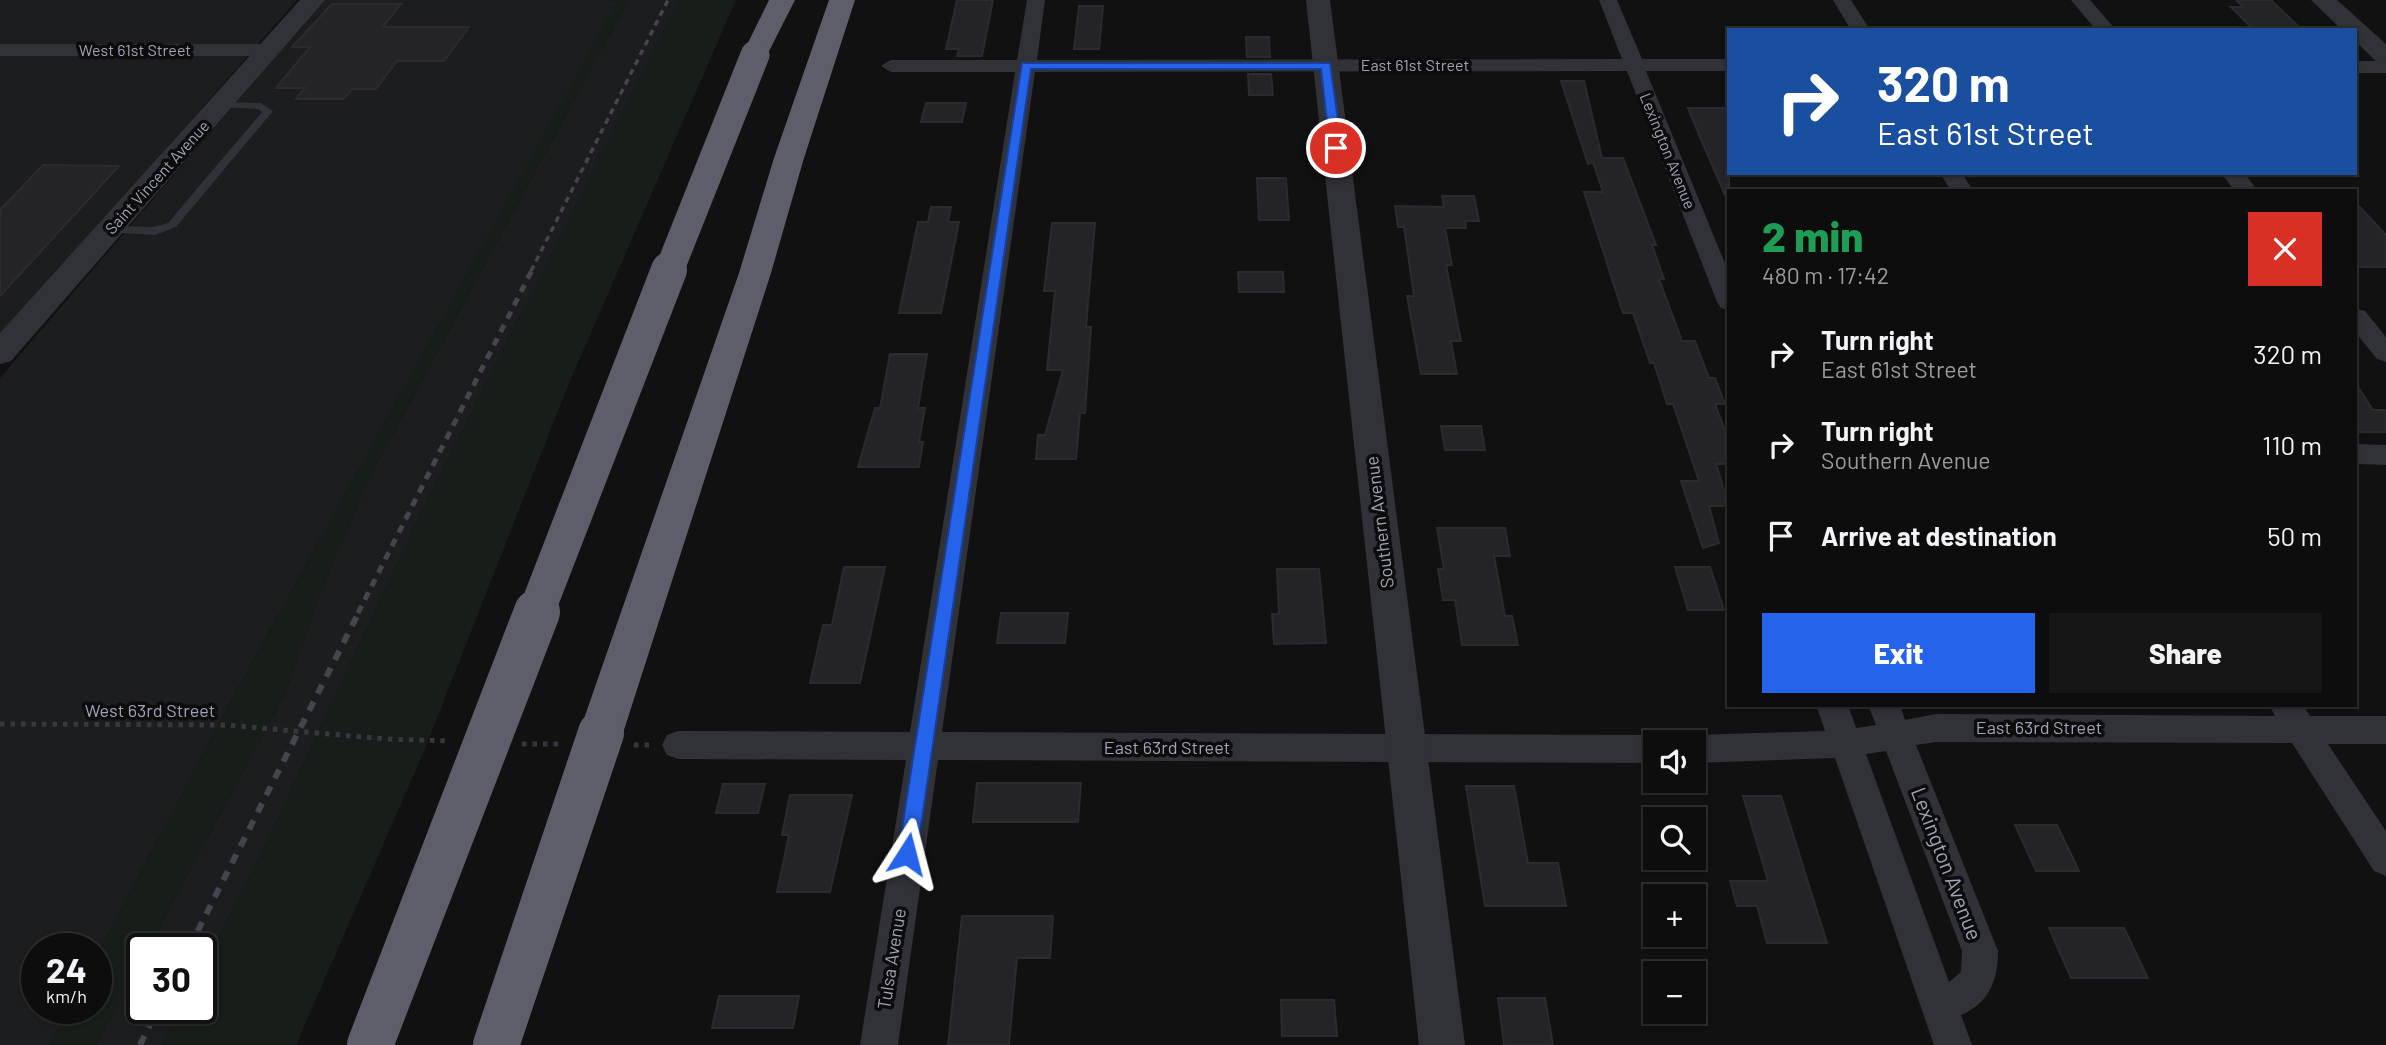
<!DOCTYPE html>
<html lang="en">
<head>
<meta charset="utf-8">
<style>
  :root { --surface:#0d0d0e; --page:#161617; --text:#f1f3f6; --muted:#9a9c9e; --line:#2d2d2e; --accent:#2563eb }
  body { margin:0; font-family:Barlow,sans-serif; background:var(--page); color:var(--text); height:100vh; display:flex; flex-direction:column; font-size:26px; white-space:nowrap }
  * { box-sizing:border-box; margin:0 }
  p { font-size:23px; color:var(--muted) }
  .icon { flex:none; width:38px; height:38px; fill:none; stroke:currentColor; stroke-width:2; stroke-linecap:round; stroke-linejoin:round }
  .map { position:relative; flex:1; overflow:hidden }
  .side { position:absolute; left:1727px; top:189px; width:630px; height:518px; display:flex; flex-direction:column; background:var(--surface); border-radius:0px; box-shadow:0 2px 5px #0004,0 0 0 2px var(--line) }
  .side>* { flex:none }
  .banner { position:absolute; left:1727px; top:28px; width:630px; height:147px; border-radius:0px; box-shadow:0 2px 5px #0004,0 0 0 2px var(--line); background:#1a4fa0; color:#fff; overflow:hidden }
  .tools { position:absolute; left:1643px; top:730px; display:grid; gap:14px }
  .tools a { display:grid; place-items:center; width:63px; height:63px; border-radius:0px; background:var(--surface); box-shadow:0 2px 5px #0004,0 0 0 2px var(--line); font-size:35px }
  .speed { position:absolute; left:21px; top:933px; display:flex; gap:14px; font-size:35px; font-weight:700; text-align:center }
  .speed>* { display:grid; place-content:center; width:91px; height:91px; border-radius:50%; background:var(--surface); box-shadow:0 2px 5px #0004,0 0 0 2px var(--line); line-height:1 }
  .speed small { font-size:18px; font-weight:400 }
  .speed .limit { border:4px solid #111; border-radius:10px; background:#fff; color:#111 }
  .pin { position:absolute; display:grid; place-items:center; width:60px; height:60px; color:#fff; margin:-30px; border:4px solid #fff; border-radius:50%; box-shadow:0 2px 7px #0007 }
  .me { position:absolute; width:77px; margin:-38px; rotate:9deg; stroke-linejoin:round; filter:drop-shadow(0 0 5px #0008) }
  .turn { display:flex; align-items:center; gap:24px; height:147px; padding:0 35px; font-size:32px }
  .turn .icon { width:91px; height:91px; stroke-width:2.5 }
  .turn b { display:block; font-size:49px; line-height:60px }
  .round { display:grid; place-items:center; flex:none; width:74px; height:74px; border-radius:0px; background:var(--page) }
  .headline { display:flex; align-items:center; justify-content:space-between; height:119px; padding:0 35px }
  h1 { font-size:42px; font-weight:800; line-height:52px; color:#1e9e55 }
  .action { display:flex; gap:14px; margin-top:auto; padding:14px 35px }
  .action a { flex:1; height:80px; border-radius:0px; background:var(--accent); color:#fff; font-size:28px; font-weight:800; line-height:80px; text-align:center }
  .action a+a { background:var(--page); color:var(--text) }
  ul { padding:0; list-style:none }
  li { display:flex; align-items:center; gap:21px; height:91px; padding:0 35px }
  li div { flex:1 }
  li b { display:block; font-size:26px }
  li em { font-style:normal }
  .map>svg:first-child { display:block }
</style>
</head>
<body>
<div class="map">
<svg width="2386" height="1045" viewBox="0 0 2386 1045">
  <rect width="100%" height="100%" fill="#111112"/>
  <g fill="#1c1d1f">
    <path d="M0 0H297L0 337Z"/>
    <path d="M324 0H619L236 692 96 957V948H37V1008H69L50 1045H0V378Z"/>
    <path d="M628 0H679L417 522 260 857 201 970V948H148L286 691 318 597 370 476Z"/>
    <path d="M142 960V1008H182L162 1045H96Z"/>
  </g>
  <g fill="#171d19">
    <path d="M585 0H628L370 476 318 597 286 691 148 948H142V960L96 1045H50L69 1008H96V957L236 692 618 1Z"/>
    <path d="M679 0H736L567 388 424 751 296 1045H162L182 1008H201V970L260 857 417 522Z"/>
  </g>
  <g fill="#242327" stroke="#2b2a2f" stroke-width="2">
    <path d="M957 0H993L982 56H957L959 49H946Z"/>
    <path d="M2236 0H2271L2302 30H2254L2231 7H2243Z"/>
    <path d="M332 4H401L383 27H469L444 61H397L376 89H352L344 99H296L305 88H276L310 47H292Z"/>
    <path d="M1079 6H1103L1099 49H1074Z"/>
    <path d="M1246 37H1269L1270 57H1247Z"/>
    <path d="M1248 74H1271L1273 95H1249Z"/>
    <path d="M1561 81H1584L1602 158H1623L1656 245H1652L1664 279H1659L1682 341H1695L1709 378H1715L1725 404H1715L1729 441V464H1716L1729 506H1709L1719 543 1703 548 1681 481H1699L1673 404H1667L1654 363H1650L1633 313H1623L1584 192H1603L1593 162 1588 164Z"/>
    <path d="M926 103H966L962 122H921Z"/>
    <path d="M1688 108H1729V204L1700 137Z"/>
    <path d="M43 165 119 166 0 296V210Z"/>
    <path d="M1257 178H1286L1289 220H1259Z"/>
    <path d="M1442 196H1474L1479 221H1465L1466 228H1445L1452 265H1446L1461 341H1451L1457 374H1421L1407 296H1414L1404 227H1398L1395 206 1444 207Z"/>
    <path d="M2356 203 2386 235V267H2356Z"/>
    <path d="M931 207H951L948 222H959L941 313H899L918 222H928Z"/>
    <path d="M1052 223H1095L1086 327H1091L1085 413H1080L1076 459H1036L1038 435H1045L1063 370H1047L1055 291H1044Z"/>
    <path d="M1238 272H1283L1284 292H1239Z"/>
    <path d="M890 354H927L918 408H925L919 442H923L919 467H858L875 408H880Z"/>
    <path d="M2356 384 2373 410H2386V432H2356Z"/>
    <path d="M1441 426H1481L1485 450H1445Z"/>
    <path d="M1437 528H1505L1510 556H1494L1505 616H1512L1518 645H1462L1455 600H1443L1438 569H1444Z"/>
    <path d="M844 567H885L860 683H810L823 625H832Z"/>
    <path d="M1675 567H1710L1724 610H1688Z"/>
    <path d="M1277 569H1319L1326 643 1274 644 1272 614H1279Z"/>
    <path d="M1001 613H1068L1065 643H997Z"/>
    <path d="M977 783H1081L1078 822H973Z"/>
    <path d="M723 784H765L758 813H716Z"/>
    <path d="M1466 786H1514L1528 863H1558L1566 906H1485Z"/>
    <path d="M790 795H852L830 892H777L789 835H782Z"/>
    <path d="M1743 796H1781L1827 943H1767L1757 906H1737L1730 881H1768Z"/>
    <path d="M2015 825H2057L2079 871H2036Z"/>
    <path d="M962 916H1053L1050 958H1017L1009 1045H948Z"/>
    <path d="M2049 928H2124L2148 978H2071Z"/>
    <path d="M719 996H799L793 1028H712Z"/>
    <path d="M1498 998H1545L1553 1045H1504Z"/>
    <path d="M1281 1000H1334L1337 1036H1282Z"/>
  </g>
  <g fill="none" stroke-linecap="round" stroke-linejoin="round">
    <g stroke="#37383f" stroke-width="5" stroke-dasharray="4.5 6" stroke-linecap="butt">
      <path d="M0 724 226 725 386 739 450 741"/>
      <path d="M522 744H562"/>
      <path d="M634 745H653"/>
    </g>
    <path fill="#313138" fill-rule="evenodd" d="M220 102 261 103 273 111 176 227 155 235 105 232 103 230 109 226 154 227 168 223 262 112 259 109 216 107V103Z"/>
    <g fill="#313138" fill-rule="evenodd">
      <path d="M1027 0H1045L1037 60 1622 59 1599 0H1617L1642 59H1729V71H1646L1729 273V310L1721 308 1717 302 1627 71 1035 72 942 732 1656 735 1669 742H1656V763L938 760 898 1045H860L906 760 678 759 667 755 662 745 667 735 678 731 910 732 1015 72H891L881 66 891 60H1017Z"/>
      <path d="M1833 0H1851L1870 30H1851Z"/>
      <path d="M2071 0H2090L2116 30H2096Z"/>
      <path d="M0 44H269L279 50 269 56H0Z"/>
      <rect x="2356" y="61" width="30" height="12"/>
      <path d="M1940 173H1962L1973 191H1951Z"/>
      <path d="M2221 173H2244L2258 191H2235Z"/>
      <path d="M2356 309 2365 311 2386 337V362L2377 359 2356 333Z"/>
      <path d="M2356 444 2386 445V465L2356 464Z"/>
      <path d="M1816 705H1848L1856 728 1876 725 1868 705H1900L1905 720 1936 714 2275 716 2269 705H2303L2310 716H2386V744H2328L2386 831V876L2374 871 2292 743 1936 742 1916 745 1998 951C1998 981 1989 1003 1961 1015L1972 1045H1934L1835 758 1694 763V742H1681L1694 735 1825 731ZM1886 751 1962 951 1961 972 1949 982 1866 754Z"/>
    </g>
    <g fill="#313138" fill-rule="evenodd">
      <path d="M300 0H325L11 361 0 364V333Z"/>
      <path d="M1306 0H1330L1465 1045H1419Z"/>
      <path d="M2311 0H2337L2386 44V64L2377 62 2356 42V30H2342Z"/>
    </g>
    <g fill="#5d5e69" fill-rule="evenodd">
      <path d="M769 0H795L764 61H746L742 55Z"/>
      <path d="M829 0H855L804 158 771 273 623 733 616 746 601 752 586 746 579 733 739 273 774 158Z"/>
    </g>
    <path stroke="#44454d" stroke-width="3.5" stroke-dasharray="6 5" stroke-linecap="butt" d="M531 271 668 0"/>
    <path stroke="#44454d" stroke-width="5" stroke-dasharray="8 7" stroke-linecap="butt" d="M358 613 532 270"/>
    <g stroke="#44454d" stroke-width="6" stroke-dasharray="10 9" stroke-linecap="butt">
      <path d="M189 948 359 612"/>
      <path d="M140 1045 158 1008"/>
    </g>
    <path stroke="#5d5e69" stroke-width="29" d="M669 271 755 55"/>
    <path stroke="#5d5e69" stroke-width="36" d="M536 613 669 270"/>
    <g stroke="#5d5e69" stroke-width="46">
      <path d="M370 1045 537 612"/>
      <path d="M496 1045 601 733"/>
    </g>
  </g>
  <path fill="#2563eb" stroke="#184099" stroke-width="2" d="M1022 63H1330L1342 148 1336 151 1330 148 1321 69H1031L917 854 914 861 907 863 901 861 898 854Z"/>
  <g text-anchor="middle" stroke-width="7" stroke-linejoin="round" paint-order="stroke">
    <g font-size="16" fill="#a0a4b5" stroke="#0c0c0d">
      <text x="135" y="56">West 61st Street</text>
      <text x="1415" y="71">East 61st Street</text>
      <text transform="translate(1668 151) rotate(68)" y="6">Lexington Avenue</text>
      <text transform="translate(157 177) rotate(-48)" y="6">Saint Vincent Avenue</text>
    </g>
    <g font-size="18" fill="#a0a4b5" stroke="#0c0c0d">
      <text transform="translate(1380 522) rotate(-97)" y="6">Southern Avenue</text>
      <text x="150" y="717">West 63rd Street</text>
      <text x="2039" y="734">East 63rd Street</text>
      <text x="1167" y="754">East 63rd Street</text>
      <text transform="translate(892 959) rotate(-81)" y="6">Tulsa Avenue</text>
    </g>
    <g font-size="21" fill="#a0a4b5" stroke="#0c0c0d">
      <text transform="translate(1946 864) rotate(69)" y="7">Lexington Avenue</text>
    </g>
  </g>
</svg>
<div class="tools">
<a><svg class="icon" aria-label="sound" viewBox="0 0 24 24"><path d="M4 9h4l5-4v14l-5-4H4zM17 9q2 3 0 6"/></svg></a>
<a><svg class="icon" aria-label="search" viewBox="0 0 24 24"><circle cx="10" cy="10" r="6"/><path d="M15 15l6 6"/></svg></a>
<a>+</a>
<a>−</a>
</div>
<div class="speed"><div>24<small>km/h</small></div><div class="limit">30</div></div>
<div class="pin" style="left:1336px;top:148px;background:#d93025"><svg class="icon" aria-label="arrive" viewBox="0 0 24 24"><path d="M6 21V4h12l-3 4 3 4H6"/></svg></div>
<svg class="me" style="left:907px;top:854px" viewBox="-20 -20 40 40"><path d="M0-17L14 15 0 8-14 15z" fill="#2563eb" stroke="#fff" stroke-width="4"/></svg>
<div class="banner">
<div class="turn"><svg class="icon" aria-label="right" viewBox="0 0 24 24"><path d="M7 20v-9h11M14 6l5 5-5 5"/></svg><div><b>320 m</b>East 61st Street</div></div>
</div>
<section class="side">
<div class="headline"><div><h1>2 min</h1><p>480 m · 17:42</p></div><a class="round" style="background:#d93025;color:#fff"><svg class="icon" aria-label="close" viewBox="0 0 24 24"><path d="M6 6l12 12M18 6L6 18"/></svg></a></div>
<ul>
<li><svg class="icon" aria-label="right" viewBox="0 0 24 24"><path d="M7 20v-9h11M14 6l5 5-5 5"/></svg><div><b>Turn right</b><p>East 61st Street</p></div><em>320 m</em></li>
<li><svg class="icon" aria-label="right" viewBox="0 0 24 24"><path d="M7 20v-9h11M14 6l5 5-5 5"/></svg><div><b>Turn right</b><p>Southern Avenue</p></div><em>110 m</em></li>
<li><svg class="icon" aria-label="arrive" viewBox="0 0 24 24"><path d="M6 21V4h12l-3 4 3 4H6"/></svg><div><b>Arrive at destination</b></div><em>50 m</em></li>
</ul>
<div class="action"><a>Exit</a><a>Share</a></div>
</section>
</div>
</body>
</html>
